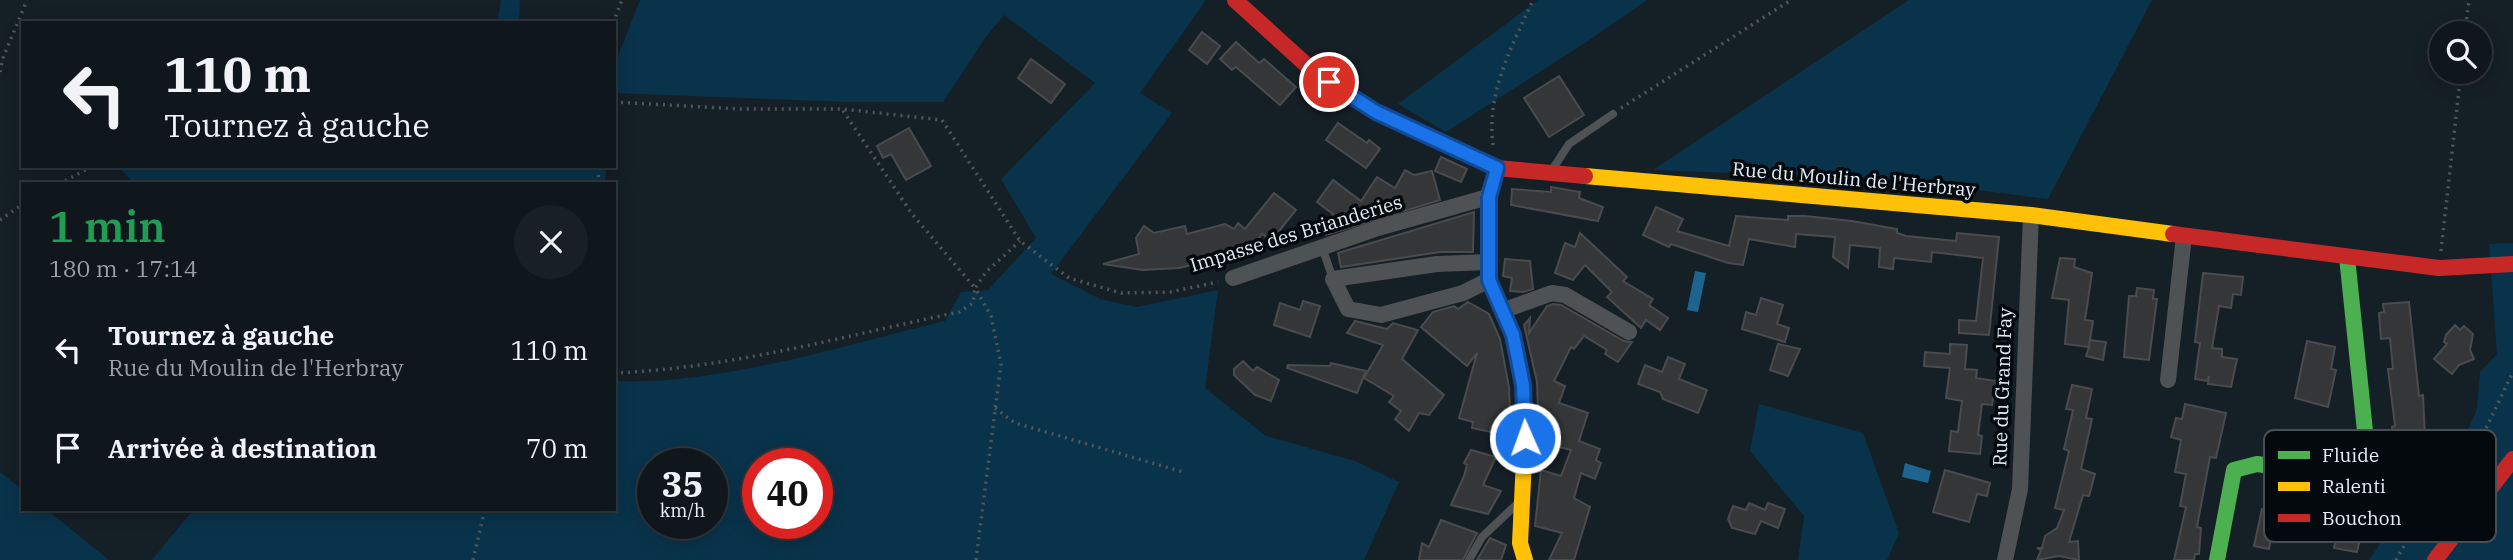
<!DOCTYPE html>
<html lang="fr">
<head>
<meta charset="utf-8">
<style>
  :root { --surface:#10171c; --page:#192025; --text:#f1f3f6; --muted:#9c9fa3; --line:#30363b }
  body { margin:0; font-family:"IBM Plex Serif",serif; background:var(--page); color:var(--text); height:100vh; display:flex; flex-direction:column; font-size:26px; white-space:nowrap }
  * { box-sizing:border-box; margin:0 }
  p { font-size:23px; color:var(--muted) }
  .icon { flex:none; width:38px; height:38px; fill:none; stroke:currentColor; stroke-width:2; stroke-linecap:round; stroke-linejoin:round }
  .map { position:relative; flex:1; overflow:hidden }
  .details { position:absolute; left:21px; top:182px; width:595px; height:329px; display:flex; flex-direction:column; background:var(--surface); border-radius:0px; box-shadow:0 4px 18px #0003,0 0 0 2px var(--line) }
  .details>* { flex:none }
  .guide { position:absolute; left:21px; top:21px; width:595px; height:147px; border-radius:0px; box-shadow:0 4px 18px #0003,0 0 0 2px var(--line); background:#10171c; color:var(--text); overflow:hidden }
  .fabs { position:absolute; left:2429px; top:21px; display:grid; gap:14px }
  .fabs a { display:grid; place-items:center; width:63px; height:63px; border-radius:50%; background:var(--surface); box-shadow:0 4px 18px #0003,0 0 0 2px var(--line); font-size:35px }
  .speed { position:absolute; left:637px; top:448px; display:flex; gap:14px; font-size:35px; font-weight:700; text-align:center }
  .speed>* { display:grid; place-content:center; width:91px; height:91px; border-radius:50%; background:var(--surface); box-shadow:0 4px 18px #0003,0 0 0 2px var(--line); line-height:1 }
  .speed small { font-size:18px; font-weight:400 }
  .speed .limit { border:10px solid #d22; background:#fff; color:#111 }
  .pin { position:absolute; display:grid; place-items:center; width:60px; height:60px; color:#fff; margin:-30px; border:4px solid #fff; border-radius:50%; box-shadow:0 2px 7px #0007 }
  .me { position:absolute; width:77px; margin:-38px; rotate:358deg; stroke-linejoin:round; filter:drop-shadow(0 0 5px #0008) }
  .turn { display:flex; align-items:center; gap:24px; height:147px; padding:0 28px; font-size:32px }
  .turn .icon { width:91px; height:91px; stroke-width:2.5 }
  .turn b { display:block; font-size:49px; line-height:60px }
  .round { display:grid; place-items:center; flex:none; width:74px; height:74px; border-radius:37px; background:var(--page) }
  .headline { display:flex; align-items:center; justify-content:space-between; height:119px; padding:0 28px }
  h1 { font-size:42px; font-weight:600; line-height:52px; color:#1e9e55 }
  ul { padding:0; list-style:none }
  li { display:flex; align-items:center; gap:21px; height:98px; padding:0 28px }
  li div { flex:1 }
  li b { display:block; font-size:26px }
  li em { font-style:normal }
  .map>svg:first-child { display:block }
</style>
</head>
<body>
<div class="map">
<svg width="2513" height="560" viewBox="0 0 2513 560">
  <rect width="100%" height="100%" fill="#151f26"/>
  <g fill="#09334b" fill-rule="evenodd">
    <path d="M501 0H520L519 23H497Z"/>
    <path d="M640 0H1206L1140 93 1172 113 1051 274 1100 299 1137 307 1218 290 1205 388 1266 436 1355 461 1399 482 1364 560H152L194 509H614V381C717 386 844 345 945 321L961 292 988 290 1036 238 1001 179 1095 83 1004 15 985 38 943 102H848L614 93V66ZM653 464H712V523H653ZM758 464H817V523H758Z"/>
    <path d="M1538 0H1647L1588 41 1446 132 1398 104Z"/>
    <path d="M1909 0H2152L2048 199 1889 179 1653 170Z"/>
    <path d="M118 166H606L605 184H134Z"/>
    <path d="M2513 243V560H2369L2431 469 2453 464 2477 409 2480 372 2497 354 2489 244Z"/>
    <path d="M1759 404 1863 433 1899 533 1887 560H1798L1804 516 1750 451Z"/>
    <path d="M0 472 23 490V509H46L109 560H0Z"/>
  </g>
  <g fill="#1d648e">
    <path d="M1695 271 1706 273 1698 312 1687 310Z"/>
    <path d="M1905 463 1931 471 1928 483 1902 477Z"/>
  </g>
  <g fill="#353638" stroke="#4a4b4f" stroke-width="2">
    <path d="M1202 32 1220 46 1207 64 1189 50Z"/>
    <path d="M1236 42 1259 63 1264 59 1296 87 1280 105 1236 67 1232 70 1220 59Z"/>
    <path d="M1031 59 1065 84 1051 103 1018 78Z"/>
    <path d="M1559 76 1584 115 1549 137 1524 98Z"/>
    <path d="M1338 123 1367 143 1369 140 1380 149 1366 168 1326 140Z"/>
    <path d="M909 128 931 166 906 180 891 154 883 158 877 146Z"/>
    <path d="M1441 157 1467 169 1461 182 1435 171Z"/>
    <path d="M1405 170 1414 175 1432 171 1440 200 1326 235 1320 230 1333 214 1317 202 1333 180 1361 201 1377 177 1395 188Z"/>
    <path d="M1551 187 1580 192 1579 198 1603 207 1598 221 1511 205 1512 189 1551 192Z"/>
    <path d="M1274 193 1296 210 1271 241 1262 234 1251 249 1211 255 1195 260 1196 264 1179 268 1143 270 1103 264 1139 254 1136 238 1144 226 1154 233 1185 226 1187 234 1225 224 1234 229 1238 223 1245 229Z"/>
    <path d="M1656 207 1683 219 1677 231 1729 246 1736 216 1788 220V216H1805L1852 221 1897 229V233L1906 236 1956 241 1957 233 1999 237 1989 335 1959 333V320L1976 321 1983 258 1932 252 1931 262 1894 258 1893 269 1879 267 1880 248 1850 245 1848 268 1833 257 1835 237 1796 234 1795 247 1749 239 1743 265 1728 263 1671 244 1669 247 1643 235Z"/>
    <path d="M1474 212 1473 252H1440L1341 267 1338 253Z"/>
    <path d="M1580 233 1627 277 1623 281 1653 299 1649 305 1668 318 1660 330 1646 320 1641 328 1607 297 1612 292 1585 265 1573 280 1555 273 1565 243 1575 247Z"/>
    <path d="M2060 258 2075 259 2074 267 2092 273 2085 320 2093 321 2089 346 2090 340 2106 342 2103 360 2086 356 2089 347 2065 344 2069 300 2052 298Z"/>
    <path d="M1505 259 1530 261 1533 289 1523 292 1510 291 1512 278 1503 276Z"/>
    <path d="M2203 273 2243 277 2241 295 2233 294 2231 308 2219 306 2212 348 2222 349V357L2237 359 2231 387 2208 384 2209 376 2207 381 2195 379 2200 343 2195 342Z"/>
    <path d="M2137 288 2154 290 2153 299H2157L2149 360 2124 357 2129 296H2136Z"/>
    <path d="M1761 298 1783 305 1777 324 1789 328 1785 342 1742 329 1746 312 1756 315Z"/>
    <path d="M1303 301 1320 306 1310 337 1274 325 1280 303 1300 310Z"/>
    <path d="M1468 302 1489 314 1500 339 1509 387 1511 436 1472 428 1473 422 1459 418 1477 353 1467 366 1421 327 1433 312 1454 306 1458 309Z"/>
    <path d="M2409 302 2419 396 2423 395 2426 458H2422L2423 466 2401 468 2400 444H2393L2392 427 2395 426 2388 369H2393L2390 338 2381 339 2379 313 2384 312 2383 304Z"/>
    <path d="M1553 304 1561 305 1624 341 1632 342 1618 362 1605 354 1607 350 1584 336 1574 349 1571 347 1554 381 1565 386 1559 403 1588 413 1579 441 1600 449 1596 460 1601 463 1595 479 1581 473 1574 498 1590 507 1574 560H1549L1562 533 1535 526 1541 470 1561 476 1571 450 1539 442 1537 382 1524 325 1530 318 1529 333 1547 306Z"/>
    <path d="M1355 321 1387 329 1393 323 1418 330 1402 359 1444 395 1429 415 1419 413 1409 431 1395 419 1401 411 1389 402 1394 396 1364 378 1383 345 1347 333Z"/>
    <path d="M2455 325 2460 330 2464 326 2473 334 2470 350 2474 359 2459 365 2452 374 2434 359 2447 344 2444 342 2446 335Z"/>
    <path d="M2307 341 2335 347 2331 369 2336 370 2328 407 2295 398Z"/>
    <path d="M1778 344 1800 349 1788 376 1770 370Z"/>
    <path d="M1950 344 1967 345 1965 369 1977 370 1976 378 1996 381 1992 405 1982 404 1978 435 1982 436 1980 454 1949 451 1951 431 1958 432 1962 401 1946 398 1950 368 1924 366 1925 352 1950 354Z"/>
    <path d="M1668 357 1685 364 1679 379 1707 390 1698 413 1663 399 1660 392 1638 384 1645 365 1662 372Z"/>
    <path d="M1243 361 1253 371 1257 367 1279 380 1271 401 1255 395 1234 375V369Z"/>
    <path d="M1331 363 1366 371 1357 393 1287 368 1288 365 1330 366Z"/>
    <path d="M2072 385 2092 389 2086 418 2092 419 2081 469 2095 474 2089 496 2083 495 2069 542 2078 541 2079 560 2059 556 2037 560 2041 550 2037 548H2042L2045 536 2057 528 2064 510 2055 508 2069 451 2064 449 2073 410 2066 409Z"/>
    <path d="M2185 404 2226 413 2216 458 2210 457 2197 527 2201 528 2199 554H2195L2194 560H2174L2186 507 2180 506 2186 474 2175 472 2181 440 2171 437 2176 418 2182 419Z"/>
    <path d="M1471 450 1496 457 1483 485 1501 491 1488 514 1451 505 1464 476 1467 465 1464 463Z"/>
    <path d="M1945 470 1990 483 1987 496 1977 494 1969 522 1933 512Z"/>
    <path d="M2270 500 2292 504 2288 522 2284 521 2281 534 2272 533 2269 549 2254 546 2262 509 2268 511Z"/>
    <path d="M1749 503 1765 510 1768 503 1785 509 1778 528 1761 521 1755 534 1732 528 1728 519 1733 506 1746 510Z"/>
    <path d="M2341 511 2359 514 2355 533 2361 534 2357 552 2334 548Z"/>
    <path d="M1441 520 1477 533 1463 560H1419L1422 543 1429 547Z"/>
    <path d="M1490 538 1506 545 1501 560H1477Z"/>
  </g>
  <g fill="none" stroke-linecap="round" stroke-linejoin="round">
    <g stroke="#515659" stroke-width="3.5" stroke-dasharray="2 5" stroke-linecap="butt">
      <path d="M613 23 622 0"/>
      <path d="M2465 33 2469 0"/>
      <path d="M0 72 3 58 27 0"/>
      <path d="M614 102 740 109H842L942 120 1020 241 1069 278 1121 293 1170 292 1218 282"/>
      <path d="M1621 108 1791 0"/>
      <path d="M1493 145C1486 93 1512 46 1533 0"/>
      <path d="M59 184 93 166"/>
      <path d="M598 184 599 166"/>
      <path d="M0 220 23 204"/>
      <path d="M2441 251 2461 72"/>
      <path d="M614 373C732 368 844 336 959 312L973 303 975 288 912 214 842 109"/>
      <path d="M995 408 1015 423 1183 472"/>
      <path d="M2377 484C2394 495 2413 488 2431 498"/>
      <path d="M473 560 485 509"/>
      <path d="M976 560 1001 364 991 316 975 288 986 272 1020 241"/>
      <path d="M2396 560 2431 498 2478 445 2513 372"/>
    </g>
    <g stroke="#4e5255" stroke-width="8">
      <path d="M1552 170 1569 144 1613 114"/>
      <path d="M1322 247 1333 279"/>
      <path d="M1469 560 1482 537 1516 505"/>
    </g>
    <g stroke="#4e5255" stroke-width="16">
      <path d="M1489 262 1437 264 1333 279 1348 309 1381 315 1463 293 1489 280"/>
      <path d="M1233 278 1378 228 1488 197"/>
      <path d="M1502 311 1552 293 1565 295 1629 332"/>
      <path d="M2168 380 2184 236"/>
      <path d="M2005 560 2020 489 2031 215"/>
    </g>
    <path stroke="#4caf50" stroke-width="16" d="M2217 560 2234 470 2257 464 2357 478 2364 473 2368 460 2347 257"/>
    <g stroke="#ffc107" stroke-width="16">
      <path d="M1497 168 1488 197 1489 280 1513 335 1523 385 1525 438 1520 543 1525 560"/>
      <path d="M1585 176 2031 215 2173 234"/>
    </g>
    <g stroke="#c62828" stroke-width="16">
      <path d="M1235 0 1312 70 1376 112 1497 168 1585 176"/>
      <path d="M2173 234 2439 268 2513 264"/>
      <path d="M2435 560 2513 459"/>
    </g>
  </g>
  <g fill="none" stroke-linecap="round" stroke-linejoin="round">
    <g stroke="#114b97" stroke-width="18">
      <path id="route" d="M1329 82 1376 112 1497 168 1489 197V280L1513 335 1523 385 1525 438"/>
    </g>
    <use href="#route" stroke="#1a73e8" stroke-width="12"/>
  </g>
  <g text-anchor="middle" stroke-width="7" stroke-linejoin="round" paint-order="stroke">
    <g font-size="19" fill="#e4eff7" stroke="#04090e">
      <text transform="translate(1854 179) rotate(5)" y="7">Rue du Moulin de l'Herbray</text>
      <text transform="translate(1296 233) rotate(-17)" y="7">Impasse des Brianderies</text>
      <text transform="translate(2002 387) rotate(-88)" y="7">Rue du Grand Fay</text>
    </g>
  </g>
  <rect x="2264" y="430" width="232" height="112" rx="10" fill="#04090e" stroke="#474e54" stroke-width="2"/>
  <rect x="2278" y="451" width="32" height="8" fill="#4caf50"/>
  <rect x="2278" y="482" width="32" height="9" fill="#ffc107"/>
  <rect x="2278" y="514" width="32" height="8" fill="#c62828"/>
  <g font-size="19" fill="#e4eff7">
    <text x="2322" y="462">Fluide</text>
    <text x="2322" y="493">Ralenti</text>
    <text x="2322" y="525">Bouchon</text>
  </g>
</svg>
<div class="fabs">
<a><svg class="icon" aria-label="search" viewBox="0 0 24 24"><circle cx="10" cy="10" r="6"/><path d="M15 15l6 6"/></svg></a>
</div>
<div class="speed"><div>35<small>km/h</small></div><div class="limit">40</div></div>
<div class="pin" style="left:1329px;top:82px;background:#d93025"><svg class="icon" aria-label="arrive" viewBox="0 0 24 24"><path d="M6 21V4h12l-3 4 3 4H6"/></svg></div>
<svg class="me" style="left:1525px;top:438px" viewBox="-20 -20 40 40"><circle r="17" fill="#1a73e8" stroke="#fff" stroke-width="3"/><path d="M0-11L8 9 0 5-8 9z" fill="#fff"/></svg>
<div class="guide">
<div class="turn"><svg class="icon" aria-label="left" viewBox="0 0 24 24"><path d="M17 20v-9H6M10 6l-5 5 5 5"/></svg><div><b>110 m</b>Tournez à gauche</div></div>
</div>
<section class="details">
<div class="headline"><div><h1>1 min</h1><p>180 m · 17:14</p></div><a class="round"><svg class="icon" aria-label="close" viewBox="0 0 24 24"><path d="M6 6l12 12M18 6L6 18"/></svg></a></div>
<ul>
<li><svg class="icon" aria-label="left" viewBox="0 0 24 24"><path d="M17 20v-9H6M10 6l-5 5 5 5"/></svg><div><b>Tournez à gauche</b><p>Rue du Moulin de l'Herbray</p></div><em>110 m</em></li>
<li><svg class="icon" aria-label="arrive" viewBox="0 0 24 24"><path d="M6 21V4h12l-3 4 3 4H6"/></svg><div><b>Arrivée à destination</b></div><em>70 m</em></li>
</ul>
</section>
</div>
</body>
</html>
